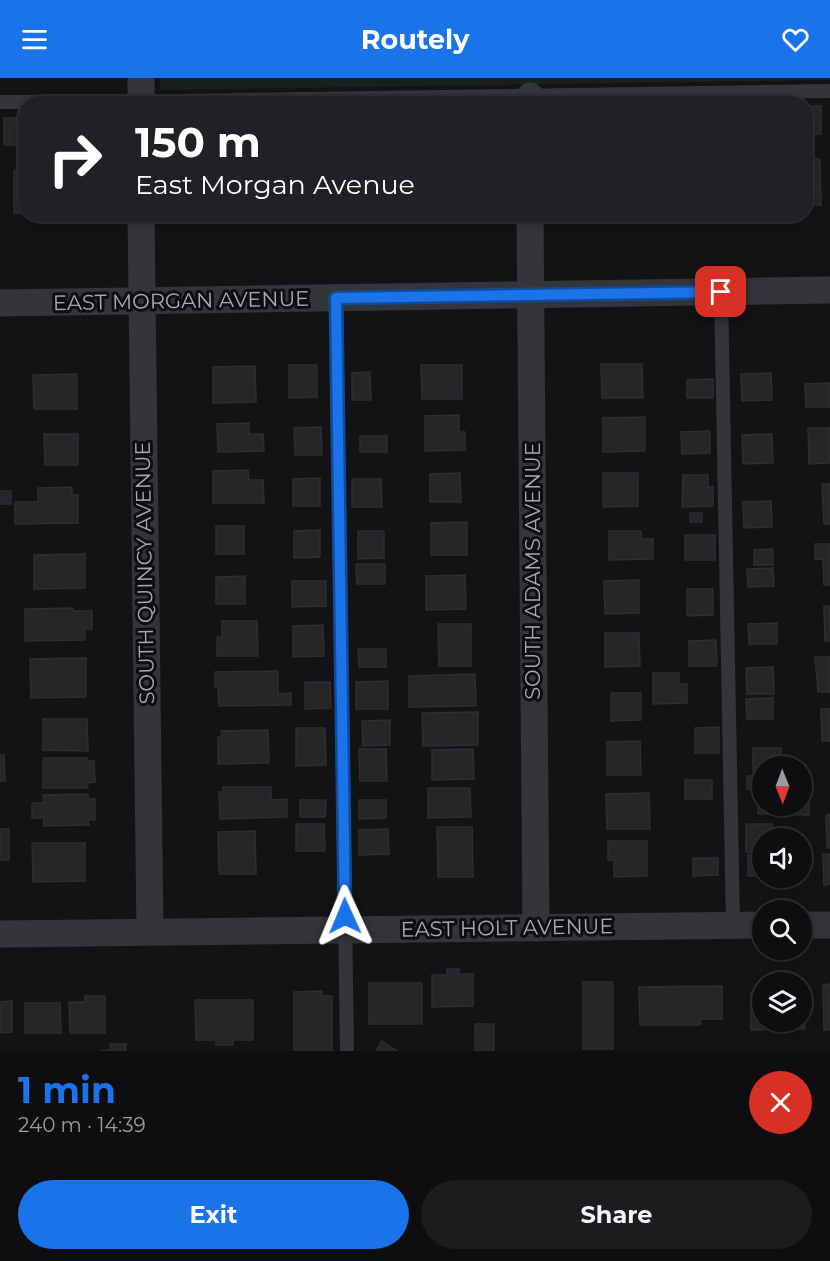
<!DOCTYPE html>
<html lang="en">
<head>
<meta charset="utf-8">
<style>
  :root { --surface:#0e0e10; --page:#1c1c1e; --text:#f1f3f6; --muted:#9b9c9f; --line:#2e2e30; --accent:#1a73e8 }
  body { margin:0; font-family:Montserrat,sans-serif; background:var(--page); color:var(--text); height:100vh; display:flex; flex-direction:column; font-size:22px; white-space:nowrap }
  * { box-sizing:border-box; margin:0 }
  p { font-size:20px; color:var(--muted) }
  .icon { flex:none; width:33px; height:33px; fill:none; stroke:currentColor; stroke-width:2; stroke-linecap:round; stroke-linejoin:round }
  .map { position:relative; height:973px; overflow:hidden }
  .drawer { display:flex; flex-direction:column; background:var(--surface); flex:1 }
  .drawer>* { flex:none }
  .guide { position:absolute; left:18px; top:18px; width:795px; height:126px; border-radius:24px; box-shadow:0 3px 9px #0003,0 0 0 2px var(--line); background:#202124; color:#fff; overflow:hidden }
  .needle { width:39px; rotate:179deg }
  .buttons { position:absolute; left:752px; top:678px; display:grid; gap:12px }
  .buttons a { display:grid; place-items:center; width:60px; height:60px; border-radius:50%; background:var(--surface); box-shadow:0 3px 9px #0003,0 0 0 2px var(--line); font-size:30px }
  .pin { position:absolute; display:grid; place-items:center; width:51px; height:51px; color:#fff; margin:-26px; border-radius:12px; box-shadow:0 3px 9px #0006 }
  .me { position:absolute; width:66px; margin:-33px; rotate:359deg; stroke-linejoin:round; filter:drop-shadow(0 0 4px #0008) }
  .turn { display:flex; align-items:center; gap:21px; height:126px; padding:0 18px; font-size:27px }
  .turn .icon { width:78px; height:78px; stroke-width:2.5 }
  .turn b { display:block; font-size:42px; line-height:51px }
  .round { display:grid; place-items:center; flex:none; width:63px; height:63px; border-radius:32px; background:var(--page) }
  .overview { display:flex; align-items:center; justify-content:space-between; height:102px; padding:0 18px }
  h1 { font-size:36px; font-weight:700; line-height:45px; color:var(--accent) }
  .primary-button { display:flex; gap:12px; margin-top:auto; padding:12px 18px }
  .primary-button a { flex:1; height:69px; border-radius:36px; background:var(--accent); color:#fff; font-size:24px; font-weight:700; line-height:69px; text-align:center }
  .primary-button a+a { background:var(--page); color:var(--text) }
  header { display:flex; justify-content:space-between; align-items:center; height:78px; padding:0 18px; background:var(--accent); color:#fff; font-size:27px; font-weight:700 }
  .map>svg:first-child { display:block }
</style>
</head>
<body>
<header><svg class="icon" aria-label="menu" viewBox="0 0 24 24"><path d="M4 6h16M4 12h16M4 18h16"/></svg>Routely<svg class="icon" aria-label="heart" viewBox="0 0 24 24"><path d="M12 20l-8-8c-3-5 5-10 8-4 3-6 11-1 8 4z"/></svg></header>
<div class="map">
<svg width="830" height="973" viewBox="0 0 830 973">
  <rect width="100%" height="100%" fill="#131315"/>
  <path fill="#1a1f1b" d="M160 0H830V2L160 12Z"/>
  <g fill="#262629" stroke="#2e2d31" stroke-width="1.5">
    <rect x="806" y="28" width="15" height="28"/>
    <rect x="4" y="40" width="22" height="27"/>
    <path d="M806 81H820L821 127H806Z"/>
    <rect x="14" y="93" width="12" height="42"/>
    <path d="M601 286H642L643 320H602Z"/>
    <path d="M289 287H317V319L289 320Z"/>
    <path d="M421 287H462V321H422Z"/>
    <path d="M255 288 256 324 213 325V289Z"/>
    <path d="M370 294 371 322H352V295Z"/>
    <path d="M771 295 772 322 742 323 741 296Z"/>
    <path d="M77 296V331H34L33 297Z"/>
    <path d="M713 301V320H687V302Z"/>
    <path d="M830 305V329H806L805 306Z"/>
    <path d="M459 337V354H465V372L425 373V338Z"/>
    <path d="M645 339V373L603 374V340Z"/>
    <path d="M249 345V356H263L264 373 218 374 217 346Z"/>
    <path d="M321 349 322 377H295L294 350Z"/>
    <path d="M808 350H830V385L809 386Z"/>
    <path d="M710 353V375L682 376 681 354Z"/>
    <path d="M44 356H78V387H45Z"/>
    <path d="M772 356 773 385 743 386 742 357Z"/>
    <rect x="360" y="358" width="27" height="16"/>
    <path d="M248 392 249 402H263L264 425H213V393Z"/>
    <path d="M460 395 461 424H430V396Z"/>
    <path d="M603 395H638V428L603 429Z"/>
    <path d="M683 397H708V409H713V428L682 429Z"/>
    <path d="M320 400V428H293V401Z"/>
    <path d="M352 401H381L382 429H352Z"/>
    <path d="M822 406H830V446H824Z"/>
    <path d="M72 409V417H78V445L15 446V424H38V410Z"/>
    <rect x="1" y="413" width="10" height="13"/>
    <path d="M771 423 772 449 744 450 743 424Z"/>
    <rect x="690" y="435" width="12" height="9"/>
    <path d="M467 444V477H431V445Z"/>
    <rect x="216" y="448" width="28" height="28"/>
    <path d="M320 452V479L294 480V453Z"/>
    <path d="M358 453H384V480L358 481Z"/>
    <path d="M609 453H641L642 461H653V481L609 482Z"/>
    <rect x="685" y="457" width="30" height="25"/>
    <path d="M815 466H830V507H824L823 481 815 482Z"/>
    <path d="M773 471V487H754V472Z"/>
    <path d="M85 476V510L34 511V477Z"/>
    <path d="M356 486H385V506H357Z"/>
    <path d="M773 490 774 508 748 509 747 491Z"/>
    <path d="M465 497 466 531 426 532V498Z"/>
    <path d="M245 498V526H216V499Z"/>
    <path d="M639 502V535L605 536 604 503Z"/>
    <path d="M292 503H326V528L292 529Z"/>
    <path d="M687 511H713V537L687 538Z"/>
    <path d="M824 528H830V563H825Z"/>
    <path d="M73 530V533H92V551H85V562L25 563V531Z"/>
    <path d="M222 543H257L258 578H217V559H222Z"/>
    <path d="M777 545V566H749L748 546Z"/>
    <path d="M438 546H471V588H439Z"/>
    <path d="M323 547 324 578 293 579V548Z"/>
    <path d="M605 555H639L640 588 605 589Z"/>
    <path d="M716 562 717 588H689V563Z"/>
    <path d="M358 571H386V589H359Z"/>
    <path d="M815 579H830V614H818Z"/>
    <path d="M86 580V619L31 620 30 581Z"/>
    <path d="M773 589 774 616H747L746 590Z"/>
    <path d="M278 593V616L291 615V627L219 628 218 609H215V594Z"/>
    <path d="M653 595H679V606H687V625L653 626Z"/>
    <path d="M475 596 476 628 409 629V598Z"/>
    <path d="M388 603V631H356V604Z"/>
    <path d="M305 604H330L331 630 305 631Z"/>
    <path d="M611 615H641V642L611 643Z"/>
    <path d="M773 620V641H747L746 621Z"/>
    <path d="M821 631H830V663H822Z"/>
    <path d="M478 634V667L423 668 422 635Z"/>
    <path d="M43 641H87L88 673 43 672Z"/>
    <path d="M390 642V667L363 668 362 643Z"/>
    <path d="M719 649V675H695V650Z"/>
    <path d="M296 650H325L326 687 296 688Z"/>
    <path d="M268 652 269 685 218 686V659H222L221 653Z"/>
    <path d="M640 663 641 697H607V664Z"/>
    <path d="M753 670H781V688H762V693H753Z"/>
    <path d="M359 671H386L387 703H360Z"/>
    <path d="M473 671 474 701 432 702V672Z"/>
    <path d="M0 677H4L5 703H0Z"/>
    <path d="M43 680H87V683H94L95 704 87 705 88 710H43Z"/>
    <path d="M747 698H762V728H801V710H809V737L758 736V711H747Z"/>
    <rect x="685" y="702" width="27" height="19"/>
    <path d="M223 709H271V722L287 721V739L220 741 219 714H224Z"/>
    <path d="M428 710H470L471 739 428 740Z"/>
    <path d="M649 715 650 751H607L606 716Z"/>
    <path d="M88 716V721H95V742H88L89 747 44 748V740H32V725H44L43 717Z"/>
    <path d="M300 722H326L325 739H300Z"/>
    <path d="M359 722H386V740L359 741Z"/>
    <path d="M826 737H830V770H827Z"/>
    <path d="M296 746H324L325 773H296Z"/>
    <path d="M746 746H772V760H762V774H746Z"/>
    <path d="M437 749H472L473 799H438Z"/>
    <rect x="0" y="751" width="9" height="31"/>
    <path d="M388 751 389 776 359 777V752Z"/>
    <path d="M255 753 256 796H219L218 754Z"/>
    <path d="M608 763H647V798L614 799V782H608Z"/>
    <path d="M32 765H85V803L33 804Z"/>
    <path d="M823 776H830V806L824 807Z"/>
    <rect x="748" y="777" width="14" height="21"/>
    <path d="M693 780H718V797L693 798Z"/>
    <path d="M447 891H459V896H473V928L432 929V897H447Z"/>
    <rect x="583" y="904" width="30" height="67"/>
    <rect x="369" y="905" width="53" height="41"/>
    <path d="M801 906H804L805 951 751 952V915L762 914V944H801Z"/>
    <path d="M830 906V952H824L823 907Z"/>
    <path d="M722 908V941H701L700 947H640L639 909Z"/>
    <path d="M322 913V918H332V973H294V914Z"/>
    <path d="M85 918H105V955H70L69 924H84Z"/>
    <path d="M195 922H253V962H233V967H216V962H196Z"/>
    <path d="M12 923V954L0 955V924Z"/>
    <path d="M25 925H60L61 955H25Z"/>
    <rect x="475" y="946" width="19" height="27"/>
    <path d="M382 963 397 973H376Z"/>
    <path d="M110 966H126V973H100L110 972Z"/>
  </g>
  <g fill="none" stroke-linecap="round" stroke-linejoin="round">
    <g stroke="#343539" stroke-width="14">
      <path d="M0 24H111L830 13"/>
      <path d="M721 214 733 848"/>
      <path d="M336 220 347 973"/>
    </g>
    <g stroke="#343539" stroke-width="27">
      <path d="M141 0V26"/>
      <path d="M530 26V18"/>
      <path d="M141 136 150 854"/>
      <path d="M530 136 536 850"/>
      <path d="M0 225 830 212"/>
      <path d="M801 847H830"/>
      <path d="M0 856 762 847"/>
    </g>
  </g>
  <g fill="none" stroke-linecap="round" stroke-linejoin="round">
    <g stroke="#114b97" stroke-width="15">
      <path id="route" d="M345 838 336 220 721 214"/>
    </g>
    <use href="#route" stroke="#1a73e8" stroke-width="10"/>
  </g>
  <g text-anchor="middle" stroke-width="6" stroke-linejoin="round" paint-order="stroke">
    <g font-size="21" fill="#a6a9b4" stroke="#0e0e10">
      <text transform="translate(181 223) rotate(-1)" y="7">EAST MORGAN AVENUE</text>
      <text transform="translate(533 493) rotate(-90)" y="7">SOUTH ADAMS AVENUE</text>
      <text transform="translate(145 495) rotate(-91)" y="7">SOUTH QUINCY AVENUE</text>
      <text transform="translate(507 850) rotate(-1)" y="7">EAST HOLT AVENUE</text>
    </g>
  </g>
</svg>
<div class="buttons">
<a><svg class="needle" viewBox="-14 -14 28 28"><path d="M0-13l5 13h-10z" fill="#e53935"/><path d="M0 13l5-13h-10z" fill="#9b9c9f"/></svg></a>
<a><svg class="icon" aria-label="sound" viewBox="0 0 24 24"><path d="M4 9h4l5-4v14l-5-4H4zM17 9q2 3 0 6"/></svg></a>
<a><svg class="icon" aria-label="search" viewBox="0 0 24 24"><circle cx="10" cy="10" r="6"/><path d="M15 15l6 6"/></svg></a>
<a><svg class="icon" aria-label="layers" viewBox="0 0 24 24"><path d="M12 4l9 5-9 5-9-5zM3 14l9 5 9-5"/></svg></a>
</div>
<div class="pin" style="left:721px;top:214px;background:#d93025"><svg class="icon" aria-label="arrive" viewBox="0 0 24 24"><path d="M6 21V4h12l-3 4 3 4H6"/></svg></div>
<svg class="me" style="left:345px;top:838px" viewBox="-20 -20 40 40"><path d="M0-17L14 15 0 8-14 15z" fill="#1a73e8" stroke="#fff" stroke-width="4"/></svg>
<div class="guide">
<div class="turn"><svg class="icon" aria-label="right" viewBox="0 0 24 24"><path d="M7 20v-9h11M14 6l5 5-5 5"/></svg><div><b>150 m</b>East Morgan Avenue</div></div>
</div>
</div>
<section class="drawer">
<div class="overview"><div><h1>1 min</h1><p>240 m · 14:39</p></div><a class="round" style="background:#d93025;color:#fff"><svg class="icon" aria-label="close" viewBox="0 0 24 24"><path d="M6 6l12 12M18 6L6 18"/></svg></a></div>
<div class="primary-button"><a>Exit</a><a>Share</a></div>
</section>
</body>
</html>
